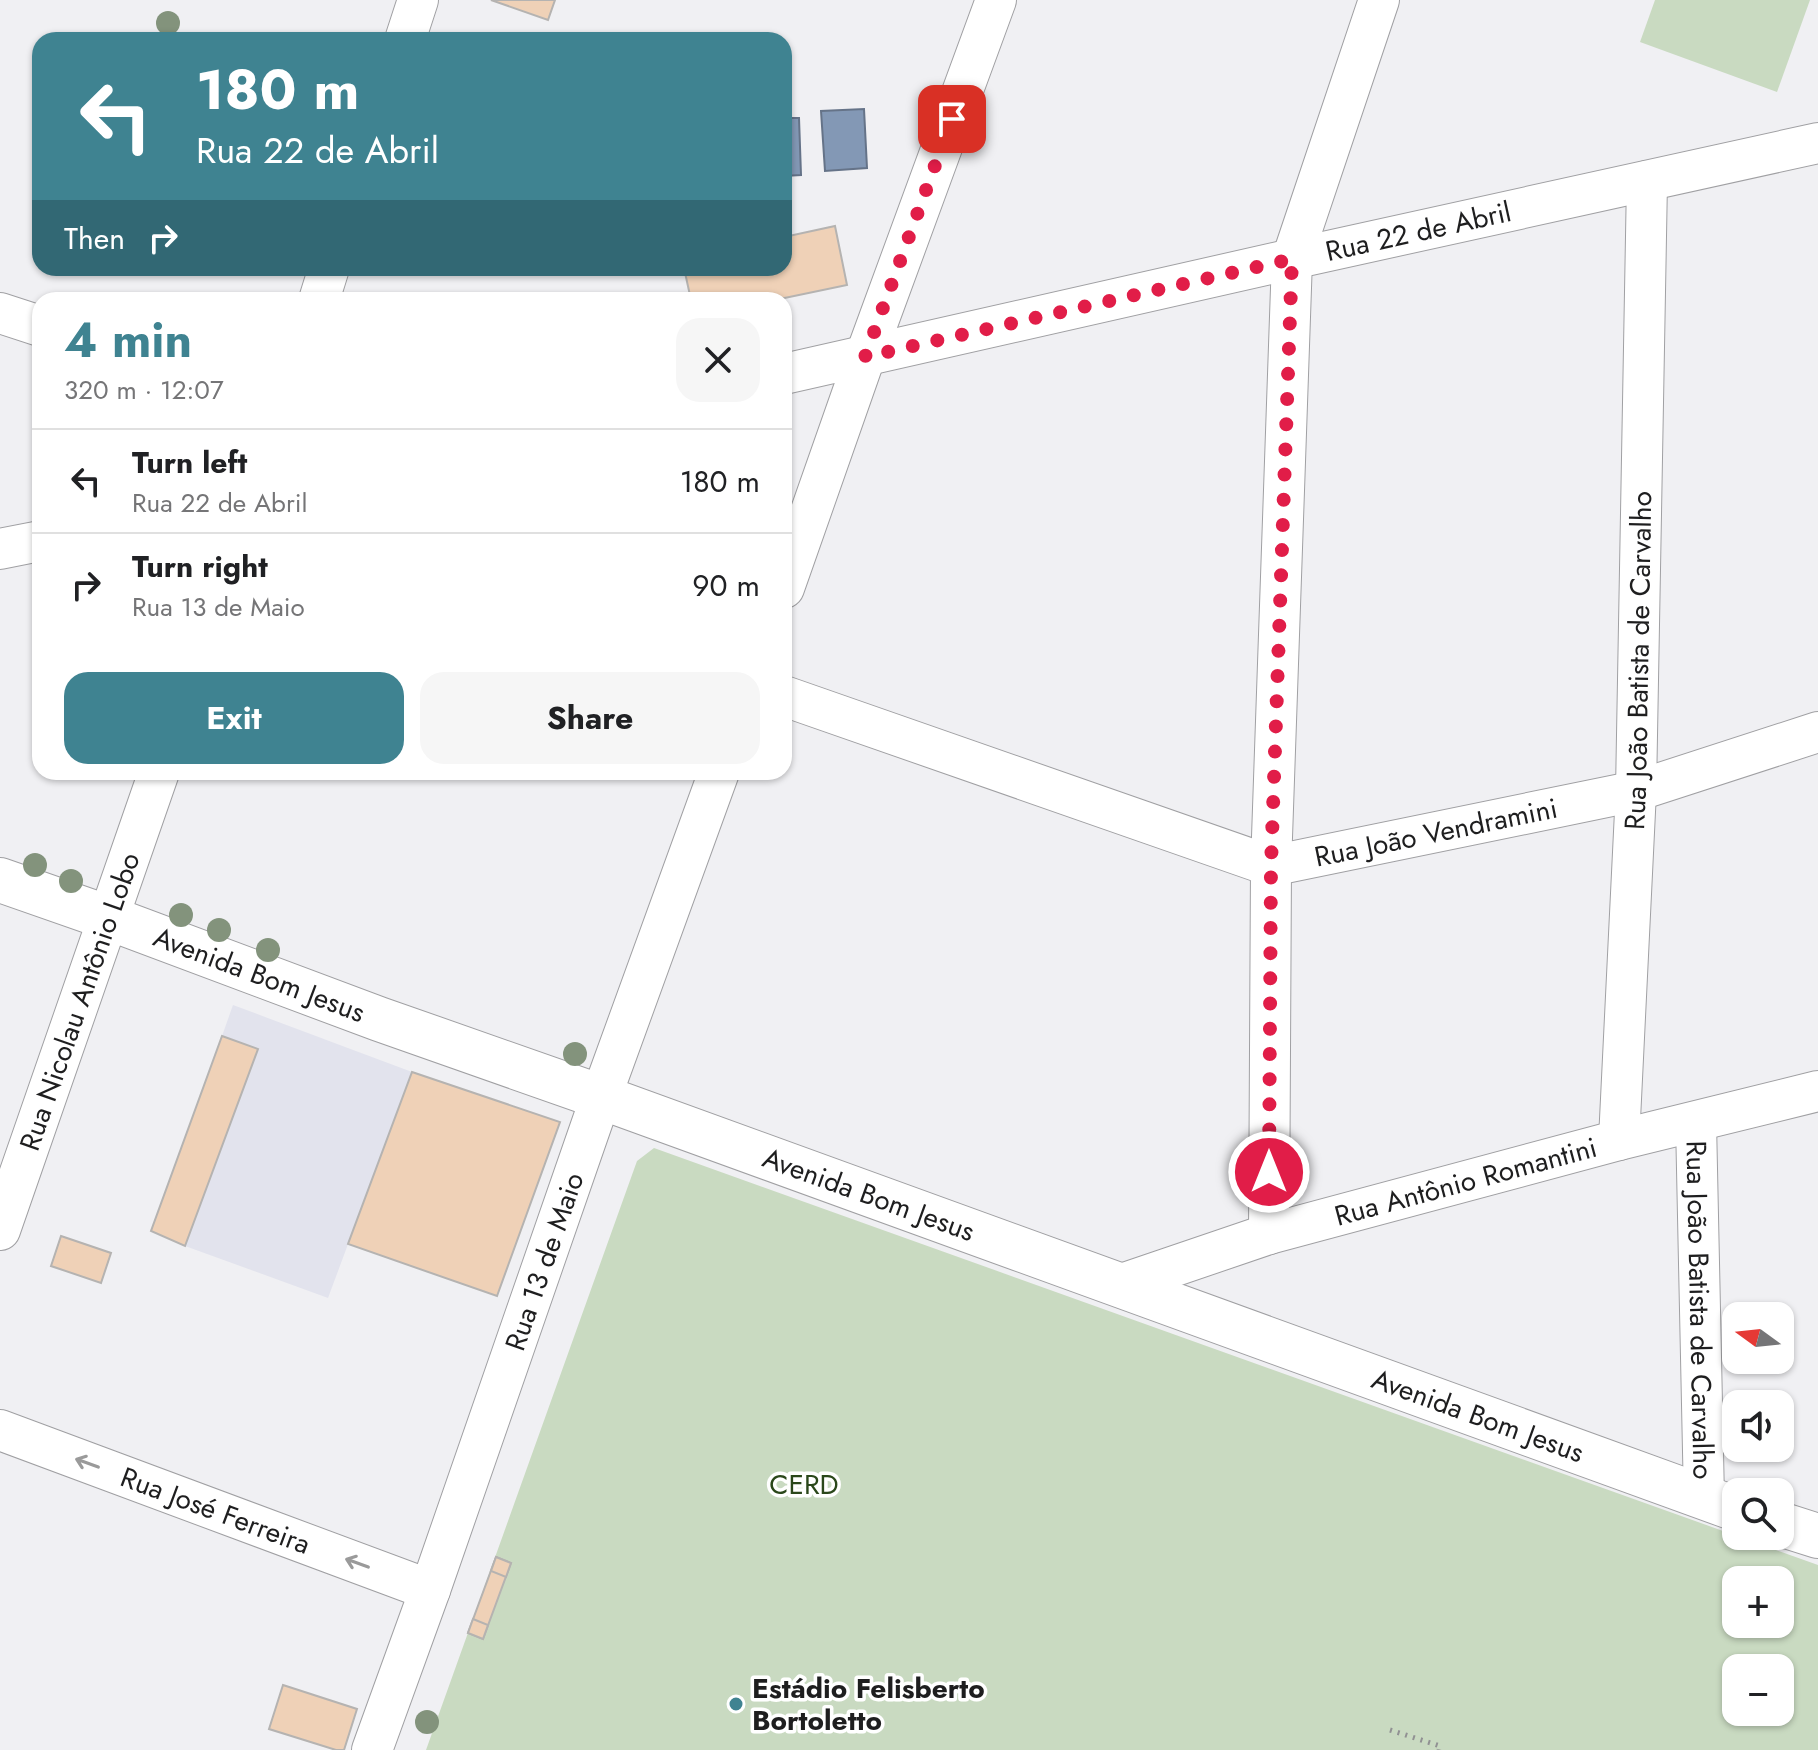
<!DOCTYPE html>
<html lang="en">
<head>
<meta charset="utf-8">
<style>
  :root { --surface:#fff; --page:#f6f6f6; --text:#202124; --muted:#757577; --line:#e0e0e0; --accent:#3f8391 }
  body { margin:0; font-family:Jost,sans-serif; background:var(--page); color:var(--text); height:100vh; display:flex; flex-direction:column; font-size:30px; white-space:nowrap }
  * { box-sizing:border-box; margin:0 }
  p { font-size:26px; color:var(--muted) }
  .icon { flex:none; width:44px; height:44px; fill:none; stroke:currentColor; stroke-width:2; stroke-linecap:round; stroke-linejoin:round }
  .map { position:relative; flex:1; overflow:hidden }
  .drawer { position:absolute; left:32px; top:292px; width:760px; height:488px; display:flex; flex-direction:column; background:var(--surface); border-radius:24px; box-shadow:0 2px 6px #0004 }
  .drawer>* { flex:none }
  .banner { position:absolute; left:32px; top:32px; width:760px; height:244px; border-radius:24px; box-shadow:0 2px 6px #0004; background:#3f8391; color:#fff; overflow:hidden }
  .needle { width:52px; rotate:285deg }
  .buttons { position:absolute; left:1722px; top:1302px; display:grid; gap:16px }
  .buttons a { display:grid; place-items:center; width:72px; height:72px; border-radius:16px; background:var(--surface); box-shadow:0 2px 6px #0004; font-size:40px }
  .pin { position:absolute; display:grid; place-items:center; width:68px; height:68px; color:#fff; margin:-34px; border-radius:16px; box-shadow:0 4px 12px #0006 }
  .me { position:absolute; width:88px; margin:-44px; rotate:0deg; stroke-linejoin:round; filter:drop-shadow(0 0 6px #0008) }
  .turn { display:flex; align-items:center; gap:28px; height:168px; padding:0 32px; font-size:36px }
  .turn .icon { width:104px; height:104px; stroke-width:2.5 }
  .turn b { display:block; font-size:56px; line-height:68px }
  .then { display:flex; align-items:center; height:76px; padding:0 32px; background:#0003; gap:16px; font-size:30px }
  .round { display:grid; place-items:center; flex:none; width:84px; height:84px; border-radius:24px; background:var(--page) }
  .headline { display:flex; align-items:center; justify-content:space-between; height:136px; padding:0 32px }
  h1 { font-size:48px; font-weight:700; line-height:60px; color:var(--accent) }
  .action { display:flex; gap:16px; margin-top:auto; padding:16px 32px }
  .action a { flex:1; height:92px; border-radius:24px; background:var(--accent); color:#fff; font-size:32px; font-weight:700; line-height:92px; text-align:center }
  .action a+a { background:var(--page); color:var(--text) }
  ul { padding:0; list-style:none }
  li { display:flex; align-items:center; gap:24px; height:104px; padding:0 32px; border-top:2px solid var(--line) }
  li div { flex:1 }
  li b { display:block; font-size:30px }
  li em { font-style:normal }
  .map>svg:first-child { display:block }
</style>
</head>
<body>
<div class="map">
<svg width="1818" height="1750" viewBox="0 0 1818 1750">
  <rect width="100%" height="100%" fill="#f0f0f3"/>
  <path fill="#e2e3ed" d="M233 1005 412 1072 328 1298 185 1246 257 1049 222 1036Z"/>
  <g fill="#c9dac1" fill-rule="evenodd">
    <path d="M1655 0H1810L1777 92 1640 42Z"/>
    <path d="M654 1148 1818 1565V1750H426L637 1161ZM1736 1580H1780V1624H1736ZM1736 1668H1780V1712H1736Z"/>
  </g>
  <g fill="#8398b5" stroke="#657388" stroke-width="2">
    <path d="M864 109 867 168 825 171 821 111Z"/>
    <path d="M784 118H799L801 175 784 176Z"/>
  </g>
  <g fill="#efd1b7" stroke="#b5b3b1" stroke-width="2">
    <path d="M491 0H555L548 20Z"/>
    <path d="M835 226 847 285 775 300H691L684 268H784V237Z"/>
    <path d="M222 1036 258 1049 185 1246 151 1231Z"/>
    <path d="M412 1072 560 1122 497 1296 348 1244Z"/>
    <path d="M61 1236 111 1253 101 1283 51 1266Z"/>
    <path d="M496 1557 511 1563 483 1639 468 1633Z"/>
    <path d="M496 1557 511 1563 506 1577 491 1571Z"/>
    <path d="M473 1619 488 1625 483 1639 468 1633Z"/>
    <path d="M283 1685 357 1709 344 1750H336L269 1729Z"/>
  </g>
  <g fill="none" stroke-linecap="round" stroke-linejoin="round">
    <g stroke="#a0a0a3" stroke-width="42">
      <g id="minor">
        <path d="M405 40 418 0"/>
        <path d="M319 300 329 268"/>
        <path d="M0 313 40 326"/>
        <path id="s1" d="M784 374 1292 259 1818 143"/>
        <path d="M0 549 40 541"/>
        <path d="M784 588 865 357 996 0"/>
        <path id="s2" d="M784 696 1271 866 1636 791 1818 732"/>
        <path id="s3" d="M1696 1122 1704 1498"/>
        <path id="s4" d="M1619 1140 1636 791 1647 181"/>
        <path id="s5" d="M0 1230 159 772"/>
        <path d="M1269 1234 1271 866 1292 259 1379 0"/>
        <path id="s6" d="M1119 1285 1269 1234 1619 1140 1818 1091"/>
        <path id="s7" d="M0 1430 430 1590"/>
        <path id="s8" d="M372 1750 430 1590 601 1097 719 772"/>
      </g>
    </g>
    <g stroke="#a0a0a3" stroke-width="46">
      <g id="tertiary">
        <path id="s9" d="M0 880 109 918 379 1019 601 1097 1736 1509"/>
        <path d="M1780 1524 1818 1536"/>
      </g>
    </g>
    <path stroke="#919193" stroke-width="5" stroke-dasharray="2 6" stroke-linecap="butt" d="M1390 1730 1440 1746 1439 1750"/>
    <use href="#minor" stroke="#fff" stroke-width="40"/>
    <use href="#tertiary" stroke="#fff" stroke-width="44"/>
  </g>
  <g fill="#83937c">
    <circle cx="168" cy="23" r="12"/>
    <circle cx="35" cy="865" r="12"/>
    <circle cx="71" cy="881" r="12"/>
    <circle cx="181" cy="915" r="12"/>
    <circle cx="219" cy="930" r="12"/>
    <circle cx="268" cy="950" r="12"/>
    <circle cx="575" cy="1054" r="12"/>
    <circle cx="427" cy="1722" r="12"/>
  </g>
  <defs><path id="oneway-shaft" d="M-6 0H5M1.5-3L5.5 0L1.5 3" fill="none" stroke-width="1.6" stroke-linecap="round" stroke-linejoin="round" transform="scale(2)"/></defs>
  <g stroke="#9a9a9a">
    <use href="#oneway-shaft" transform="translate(87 1463) rotate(-160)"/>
    <use href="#oneway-shaft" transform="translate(357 1563) rotate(-160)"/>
  </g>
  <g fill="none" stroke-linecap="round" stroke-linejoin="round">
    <path stroke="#e11d48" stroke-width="14" stroke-dasharray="0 25.2" d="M952 119 865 357 1292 259 1271 866 1269 1172"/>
  </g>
  <circle fill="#3f8391" stroke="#fff" stroke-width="3" cx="736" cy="1704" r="8"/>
  <g text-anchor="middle" stroke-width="7" stroke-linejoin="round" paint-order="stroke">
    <g font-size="28" fill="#1e1e1f" stroke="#fff">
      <text dy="10" stroke="none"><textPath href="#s1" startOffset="650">Rua 22 de Abril</textPath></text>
      <text dy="10" stroke="none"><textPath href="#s4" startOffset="480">Rua João Batista de Carvalho</textPath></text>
      <text dy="10" stroke="none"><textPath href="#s2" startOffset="684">Rua João Vendramini</textPath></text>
      <text dy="10" stroke="none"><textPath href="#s9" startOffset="276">Avenida Bom Jesus</textPath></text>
      <text dy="10" stroke="none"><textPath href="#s5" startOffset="242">Rua Nicolau Antônio Lobo</textPath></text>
      <text dy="10" stroke="none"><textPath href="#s6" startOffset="362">Rua Antônio Romantini</textPath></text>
      <text dy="10" stroke="none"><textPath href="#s9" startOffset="924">Avenida Bom Jesus</textPath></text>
      <text dy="10" stroke="none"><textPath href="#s8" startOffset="518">Rua 13 de Maio</textPath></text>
      <text dy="10" stroke="none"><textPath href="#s3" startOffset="188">Rua João Batista de Carvalho</textPath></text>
      <text dy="10" stroke="none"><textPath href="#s9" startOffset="1572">Avenida Bom Jesus</textPath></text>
      <text dy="10" stroke="none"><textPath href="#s7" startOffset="230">Rua José Ferreira</textPath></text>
    </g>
    <g font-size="28" fill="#2a471a" stroke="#fff">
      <text x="804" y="1494">CERD</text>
    </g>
    <g font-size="28" font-weight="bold" fill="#1e1e1f" stroke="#fff" text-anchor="start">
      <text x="752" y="1698">Estádio Felisberto<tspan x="752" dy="32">Bortoletto</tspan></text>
    </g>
  </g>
</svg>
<div class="buttons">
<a><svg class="needle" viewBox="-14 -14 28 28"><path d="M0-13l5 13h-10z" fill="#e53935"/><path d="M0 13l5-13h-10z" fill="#757577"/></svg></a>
<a><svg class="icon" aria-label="sound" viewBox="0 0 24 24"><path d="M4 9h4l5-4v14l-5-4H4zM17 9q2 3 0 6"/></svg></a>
<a><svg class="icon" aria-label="search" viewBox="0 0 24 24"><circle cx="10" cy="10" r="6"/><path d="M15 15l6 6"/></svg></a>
<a>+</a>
<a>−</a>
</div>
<div class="pin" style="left:952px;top:119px;background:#d93025"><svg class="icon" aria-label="arrive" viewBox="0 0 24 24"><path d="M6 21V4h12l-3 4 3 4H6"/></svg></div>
<svg class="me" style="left:1269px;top:1172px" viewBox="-20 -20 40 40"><circle r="17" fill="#e11d48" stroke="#fff" stroke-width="3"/><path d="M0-11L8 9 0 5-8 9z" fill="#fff"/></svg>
<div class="banner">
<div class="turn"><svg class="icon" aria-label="left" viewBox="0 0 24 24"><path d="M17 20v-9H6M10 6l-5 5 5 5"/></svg><div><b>180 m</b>Rua 22 de Abril</div></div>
<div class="then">Then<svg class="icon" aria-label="right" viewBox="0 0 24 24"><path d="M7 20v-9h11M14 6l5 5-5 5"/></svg></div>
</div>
<section class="drawer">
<div class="headline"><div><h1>4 min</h1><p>320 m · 12:07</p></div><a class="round"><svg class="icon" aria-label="close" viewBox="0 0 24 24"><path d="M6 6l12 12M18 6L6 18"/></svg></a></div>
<ul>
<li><svg class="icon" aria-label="left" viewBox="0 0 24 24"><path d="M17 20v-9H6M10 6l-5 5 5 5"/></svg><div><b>Turn left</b><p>Rua 22 de Abril</p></div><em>180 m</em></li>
<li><svg class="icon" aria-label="right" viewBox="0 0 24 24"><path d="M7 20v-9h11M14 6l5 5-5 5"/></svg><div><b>Turn right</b><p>Rua 13 de Maio</p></div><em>90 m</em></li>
</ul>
<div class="action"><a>Exit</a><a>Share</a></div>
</section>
</div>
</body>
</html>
